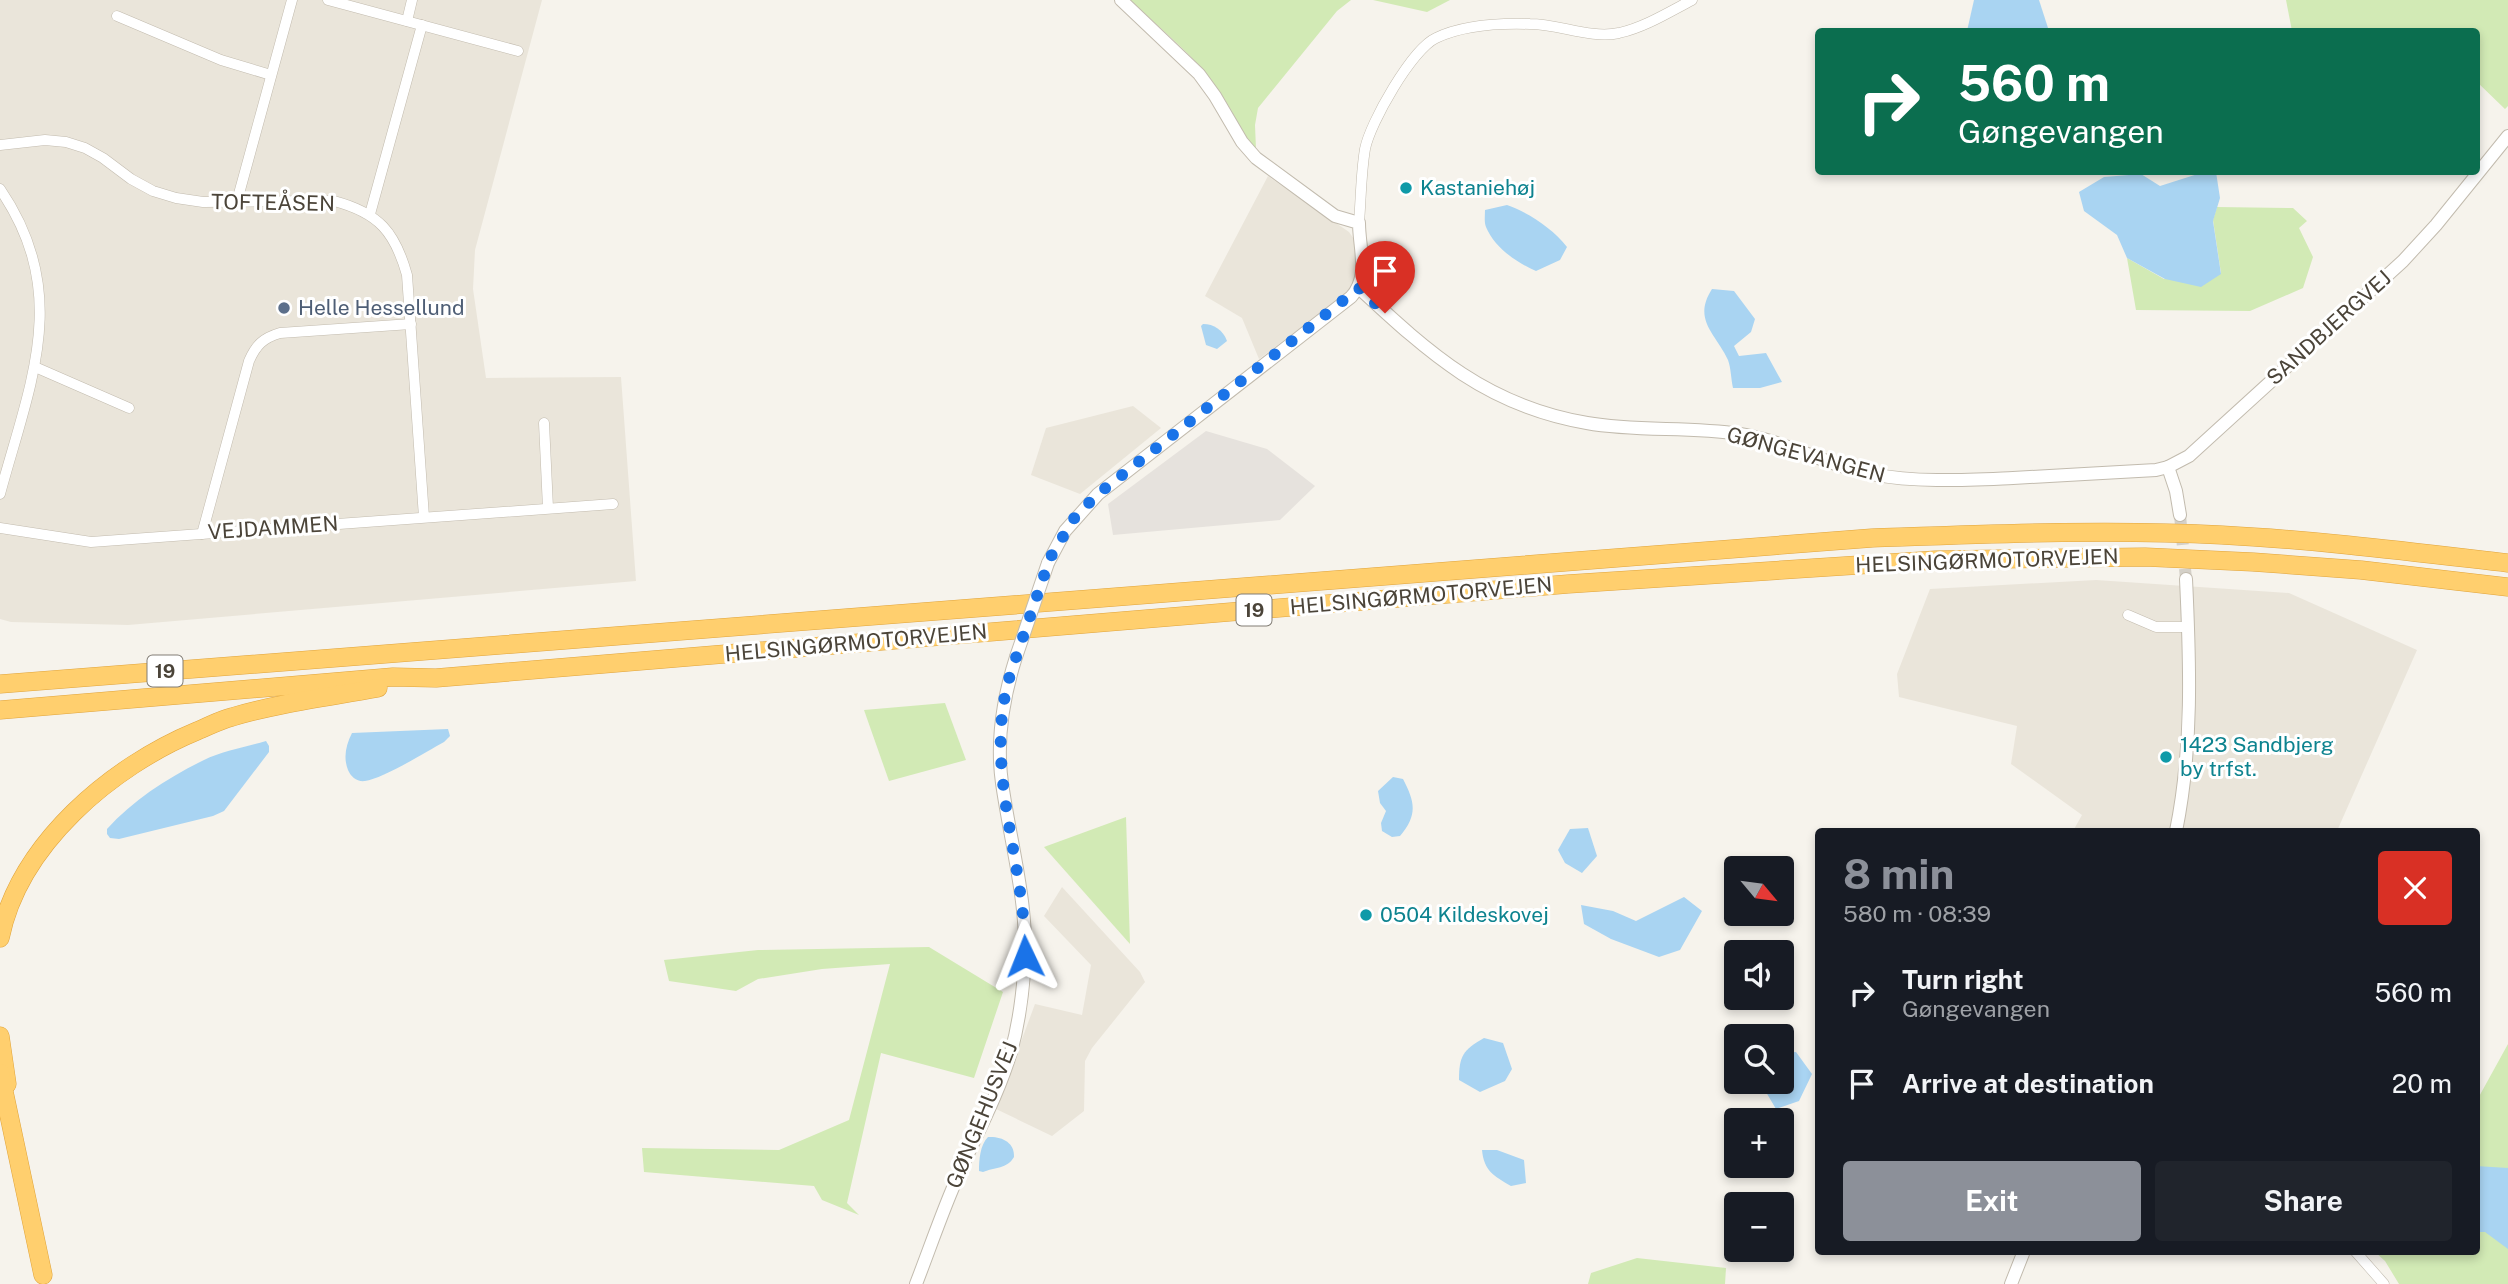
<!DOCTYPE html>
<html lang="en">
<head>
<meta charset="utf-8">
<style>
  :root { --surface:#171b24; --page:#20242c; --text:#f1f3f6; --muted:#9ea1a6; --accent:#8c9099 }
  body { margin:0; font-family:"Public Sans",sans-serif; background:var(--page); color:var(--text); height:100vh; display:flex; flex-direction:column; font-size:26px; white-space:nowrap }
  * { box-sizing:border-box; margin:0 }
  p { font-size:23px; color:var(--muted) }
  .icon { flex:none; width:38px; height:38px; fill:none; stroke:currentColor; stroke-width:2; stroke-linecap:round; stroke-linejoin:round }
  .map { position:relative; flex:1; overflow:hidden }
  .side { position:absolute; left:1815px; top:828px; width:665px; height:427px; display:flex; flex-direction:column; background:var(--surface); border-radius:7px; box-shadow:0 4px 10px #0003 }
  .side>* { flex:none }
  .guide { position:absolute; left:1815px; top:28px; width:665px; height:147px; border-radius:7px; box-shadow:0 4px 10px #0003; background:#0b6e4f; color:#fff; overflow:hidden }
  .needle { width:46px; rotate:119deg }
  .buttons { position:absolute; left:1724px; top:856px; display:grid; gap:14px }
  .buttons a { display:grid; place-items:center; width:70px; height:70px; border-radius:7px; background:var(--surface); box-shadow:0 4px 10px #0003; font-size:35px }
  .pin { position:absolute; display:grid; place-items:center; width:60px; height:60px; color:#fff; margin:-72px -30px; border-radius:50% 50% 50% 0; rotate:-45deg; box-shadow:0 0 7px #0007 }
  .pin .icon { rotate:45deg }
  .me { position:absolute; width:77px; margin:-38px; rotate:358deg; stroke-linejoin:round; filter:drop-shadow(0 0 5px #0008) }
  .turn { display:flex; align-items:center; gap:24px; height:147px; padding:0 28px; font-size:32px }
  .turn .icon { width:91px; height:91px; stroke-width:2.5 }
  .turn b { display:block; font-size:49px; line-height:60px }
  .round { display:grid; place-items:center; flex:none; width:74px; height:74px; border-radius:7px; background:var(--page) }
  .head { display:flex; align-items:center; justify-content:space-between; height:119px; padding:0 28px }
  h1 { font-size:42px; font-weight:700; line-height:52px; color:var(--accent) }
  .primary-button { display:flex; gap:14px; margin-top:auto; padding:14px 28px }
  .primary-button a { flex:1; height:80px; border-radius:7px; background:var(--accent); color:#fff; font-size:28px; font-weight:700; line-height:80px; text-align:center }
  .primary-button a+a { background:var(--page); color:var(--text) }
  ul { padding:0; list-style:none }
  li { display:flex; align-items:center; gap:21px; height:91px; padding:0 28px }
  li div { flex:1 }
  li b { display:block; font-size:26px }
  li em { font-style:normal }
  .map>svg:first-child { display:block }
</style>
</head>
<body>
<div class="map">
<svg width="2508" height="1284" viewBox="0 0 2508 1284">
  <rect width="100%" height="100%" fill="#f6f3ec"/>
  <g fill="#eae5da">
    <path d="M0 0H542L475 250 473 289 486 378 621 377 636 581 128 625 11 622 0 619Z"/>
    <path d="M1268 176 1349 232 1356 242 1358 261 1353 288 1259 359 1242 318 1205 296Z"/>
    <path d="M1133 406 1161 428 1080 494 1031 475 1046 428Z"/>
    <path d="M2096 580 2289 593 2417 650 2337 831H2073L2082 815 2011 764 2017 726 1899 697 1897 674 1930 589Z"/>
    <path d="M1062 887 1140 972 1145 982 1092 1048 1085 1061 1084 1111 1052 1136 996 1109 1035 1004 1082 1015 1091 965 1044 916Z"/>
  </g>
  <path fill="#e6e2dd" d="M1206 431 1267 449 1315 486 1280 520 1113 535 1108 504Z"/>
  <g fill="#d2eab5">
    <path d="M1130 0H1351L1337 11 1258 108 1255 125 1256 149C1240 133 1234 112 1221 94 1198 58 1161 30 1130 0Z"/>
    <path d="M1373 0H1450L1427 12Z"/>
    <path d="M2286 0H2508V106L2505 109 2476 81V32L2292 31Z"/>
    <path d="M2217 207 2293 208 2307 221 2299 228 2313 257 2303 288 2250 311 2136 310 2127 258 2164 279 2221 273 2213 220Z"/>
    <path d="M945 703 966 760 889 781 864 710Z"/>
    <path d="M1126 817 1130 944 1044 847Z"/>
    <path d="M929 947 1003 992 974 1078 881 1053 847 1203 859 1215 822 1200 814 1186 644 1172 642 1148 779 1150 849 1120 890 964 822 969 758 979 736 991 669 981 664 960 758 950Z"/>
    <path d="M2508 1044V1284H2399L2385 1261 2374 1251H2476V1102Z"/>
    <path d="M1637 1258 1726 1268 1725 1284H1588L1591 1273Z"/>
  </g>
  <g fill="#a9d4f2">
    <path d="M1974 0H2039L2049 31H1967Z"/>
    <path d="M2204 172H2216L2220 198 2213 221 2221 274 2201 287 2165 279 2127 258 2117 235 2084 211 2079 192 2104 177 2141 174 2160 186Z"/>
    <path d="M1507 205C1529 213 1552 228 1567 247L1560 260 1536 271C1517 263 1494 247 1486 227 1484 222 1485 215 1485 210Z"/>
    <path d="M1712 289 1734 291 1755 319 1751 332 1734 346 1739 356 1766 353 1782 382 1760 388H1733C1731 379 1731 368 1728 360 1716 334 1692 320 1712 289Z"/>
    <path d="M1203 324C1214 324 1223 330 1227 341L1217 349 1206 345 1201 326Z"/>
    <path d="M448 729 450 736 444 742C426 752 382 779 365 781 357 782 351 777 348 770 343 757 346 745 352 733Z"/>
    <path d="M266 741 269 746V752L224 811 213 816 119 839 110 838 107 834V829C133 800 169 777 204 760 222 751 246 747 266 741Z"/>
    <path d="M1393 777 1403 779C1415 802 1418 815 1400 836L1392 837 1382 831 1381 823 1386 811 1380 803 1378 791Z"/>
    <path d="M1588 828 1597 856 1582 873 1565 863 1558 850 1570 829Z"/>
    <path d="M1684 897 1702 911 1680 950 1659 957 1611 939 1584 924 1581 905 1613 911 1636 921Z"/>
    <path d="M1484 1038 1503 1043 1512 1069 1505 1081 1480 1092 1459 1080C1459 1056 1463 1050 1484 1038Z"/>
    <path d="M1796 1052 1812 1074 1799 1101 1776 1109 1763 1087V1082H1782V1053Z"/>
    <path d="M988 1137C1001 1136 1015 1142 1014 1157 1007 1169 995 1167 983 1172L979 1171C979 1160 980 1145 988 1137Z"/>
    <path d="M1482 1150H1497L1524 1160 1526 1183 1511 1186C1494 1176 1484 1171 1482 1150Z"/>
    <path d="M2476 1166 2508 1168V1249L2485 1232H2476Z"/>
  </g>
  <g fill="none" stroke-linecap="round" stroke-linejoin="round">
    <path stroke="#d4d0c8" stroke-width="12" stroke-dasharray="12 6" stroke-linecap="butt" d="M2180 515 2186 579"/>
    <g stroke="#c2bbae" stroke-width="11">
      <g id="minor">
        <path d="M328 0 518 51"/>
        <path d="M117 16 221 60 271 75"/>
        <path d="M407 21 412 0"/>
        <path d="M0 145 45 140 66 142 85 148 103 158 131 179 153 191 176 198 203 202 334 201C379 213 395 232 407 275L424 517"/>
        <path d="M0 189C72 294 30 383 0 494"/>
        <path d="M237 201 292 0"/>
        <path d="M370 214 422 25"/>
        <path d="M1359 223C1361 198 1361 173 1365 149 1370 123 1412 49 1436 38 1463 25 1500 23 1530 24 1559 24 1590 39 1619 33 1645 27 1669 12 1692 0"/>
        <path d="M35 367 129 408"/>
        <path d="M544 423 548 508"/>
        <path d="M0 528 91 542 613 504"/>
        <path d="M202 534 249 361C256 345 263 338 280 333L411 324"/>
        <path d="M2128 615 2156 627H2188"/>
        <path d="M2355 1251 2384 1284"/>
      </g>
    </g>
    <g stroke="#c2bbae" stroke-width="14">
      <g id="tertiary">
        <path d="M1359 288C1430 354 1487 406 1587 423 1637 432 1689 426 1740 434 1785 441 1826 465 1871 474 1918 483 1966 480 2013 478 2061 475 2108 473 2156 470L2168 467 2189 456 2403 261 2436 225 2508 136"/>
        <path d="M2168 467 2176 491 2180 515"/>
        <path d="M1048 563 1065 531 1098 494 1351 297C1370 277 1359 248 1359 223L1335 216 1256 158 1242 142 1215 96 1199 74 1121 0"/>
        <path d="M2176 831C2193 748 2190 663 2186 579"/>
        <path d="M916 1284C928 1253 939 1221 952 1190 971 1144 997 1099 1011 1052 1018 1027 1022 999 1024 973 1030 909 1011 847 1002 783 996 741 1003 698 1016 657"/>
        <path d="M2011 1284 2024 1251"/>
      </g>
    </g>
    <g stroke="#e0a43c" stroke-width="19">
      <g id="motorway">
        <path d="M0 684 1872 538C1989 534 2106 529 2222 535 2318 540 2413 552 2508 563"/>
        <path d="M0 710 393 677 436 678 1568 584 1936 560 2145 557 2253 562 2361 570 2508 587"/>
        <path d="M0 938C19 844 112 766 197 731 209 726 220 720 232 717 279 703 329 697 378 688"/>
        <path d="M0 1036 7 1084"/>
        <path d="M0 1073 43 1275"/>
      </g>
    </g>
    <use href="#minor" stroke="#fff" stroke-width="10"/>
    <use href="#tertiary" stroke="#fff" stroke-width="12"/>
    <use href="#motorway" stroke="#ffcf6e" stroke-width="18"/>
    <g stroke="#c2bbae" stroke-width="14" stroke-linecap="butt">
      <path id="tertiary-bridge" d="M1016 657 1048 563"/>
    </g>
    <use href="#tertiary-bridge" stroke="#fff" stroke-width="12"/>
  </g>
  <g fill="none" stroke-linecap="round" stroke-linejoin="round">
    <path stroke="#1a73e8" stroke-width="12" stroke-dasharray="0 21.6" d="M1025 956C1026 861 981 766 1011 672L1050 558 1075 517 1098 494 1359 288 1385 313"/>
  </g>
  <g fill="#0f9aa8" stroke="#fff" stroke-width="2.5">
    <circle cx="1406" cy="188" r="7"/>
    <circle cx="2166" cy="757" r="7"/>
    <circle cx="1366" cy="915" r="7"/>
  </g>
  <circle fill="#5c6f8a" stroke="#fff" stroke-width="2.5" cx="284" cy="308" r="7"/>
  <g text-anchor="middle" stroke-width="6" stroke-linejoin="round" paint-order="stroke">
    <g fill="#fff" stroke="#817c74" stroke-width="2">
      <rect x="1236.5" y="594.5" width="35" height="31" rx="5"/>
      <rect x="147.5" y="655.5" width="35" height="31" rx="5"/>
    </g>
    <g font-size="19" font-weight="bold" fill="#4b4439">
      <text x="1254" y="617">19</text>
      <text x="165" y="678">19</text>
    </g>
    <g font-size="21" fill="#0d838f" stroke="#fff" text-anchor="start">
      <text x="1420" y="195">Kastaniehøj</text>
      <text x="2180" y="752">1423 Sandbjerg<tspan x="2180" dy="24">by trfst.</tspan></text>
      <text x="1380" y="922">0504 Kildeskovej</text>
    </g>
    <g font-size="21" fill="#4b4439" stroke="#fff">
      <text transform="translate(273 203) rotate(1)" y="7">TOFTEÅSEN</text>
      <text transform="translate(2329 328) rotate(-42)" y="7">SANDBJERGVEJ</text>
      <text transform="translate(1806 455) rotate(15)" y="7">GØNGEVANGEN</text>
      <text transform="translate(273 528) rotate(-4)" y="7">VEJDAMMEN</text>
      <text transform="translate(1987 561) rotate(-2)" y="7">HELSINGØRMOTORVEJEN</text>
      <text transform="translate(1421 596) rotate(-5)" y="7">HELSINGØRMOTORVEJEN</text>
      <text transform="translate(856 643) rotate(-5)" y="7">HELSINGØRMOTORVEJEN</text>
      <text transform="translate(982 1115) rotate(-68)" y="7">GØNGEHUSVEJ</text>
    </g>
    <g font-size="21" fill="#4e5e75" stroke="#fff" text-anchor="start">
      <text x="298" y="315">Helle Hessellund</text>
    </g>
  </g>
</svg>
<div class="buttons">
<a><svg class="needle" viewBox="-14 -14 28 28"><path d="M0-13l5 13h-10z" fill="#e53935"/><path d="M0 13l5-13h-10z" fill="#9ea1a6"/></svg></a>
<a><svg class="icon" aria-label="sound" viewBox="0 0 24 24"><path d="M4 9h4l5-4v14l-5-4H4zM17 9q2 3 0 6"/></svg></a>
<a><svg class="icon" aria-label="search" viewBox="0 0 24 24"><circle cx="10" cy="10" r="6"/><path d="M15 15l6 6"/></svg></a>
<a>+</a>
<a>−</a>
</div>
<div class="pin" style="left:1385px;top:313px;background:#d93025"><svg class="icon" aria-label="arrive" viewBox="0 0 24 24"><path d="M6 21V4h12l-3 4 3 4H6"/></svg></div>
<svg class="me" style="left:1025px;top:956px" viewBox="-20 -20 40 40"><path d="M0-17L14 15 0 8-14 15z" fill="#1a73e8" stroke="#fff" stroke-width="4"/></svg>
<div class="guide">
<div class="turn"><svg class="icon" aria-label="right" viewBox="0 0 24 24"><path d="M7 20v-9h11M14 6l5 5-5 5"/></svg><div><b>560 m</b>Gøngevangen</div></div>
</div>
<section class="side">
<div class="head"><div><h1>8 min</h1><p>580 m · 08:39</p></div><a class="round" style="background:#d93025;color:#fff"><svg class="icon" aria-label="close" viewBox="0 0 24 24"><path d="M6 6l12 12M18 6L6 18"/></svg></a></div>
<ul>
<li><svg class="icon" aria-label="right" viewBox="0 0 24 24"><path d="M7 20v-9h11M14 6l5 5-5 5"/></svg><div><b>Turn right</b><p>Gøngevangen</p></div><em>560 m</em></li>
<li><svg class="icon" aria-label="arrive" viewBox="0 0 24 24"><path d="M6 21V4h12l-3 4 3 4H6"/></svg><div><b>Arrive at destination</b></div><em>20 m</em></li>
</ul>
<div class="primary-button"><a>Exit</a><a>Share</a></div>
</section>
</div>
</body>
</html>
